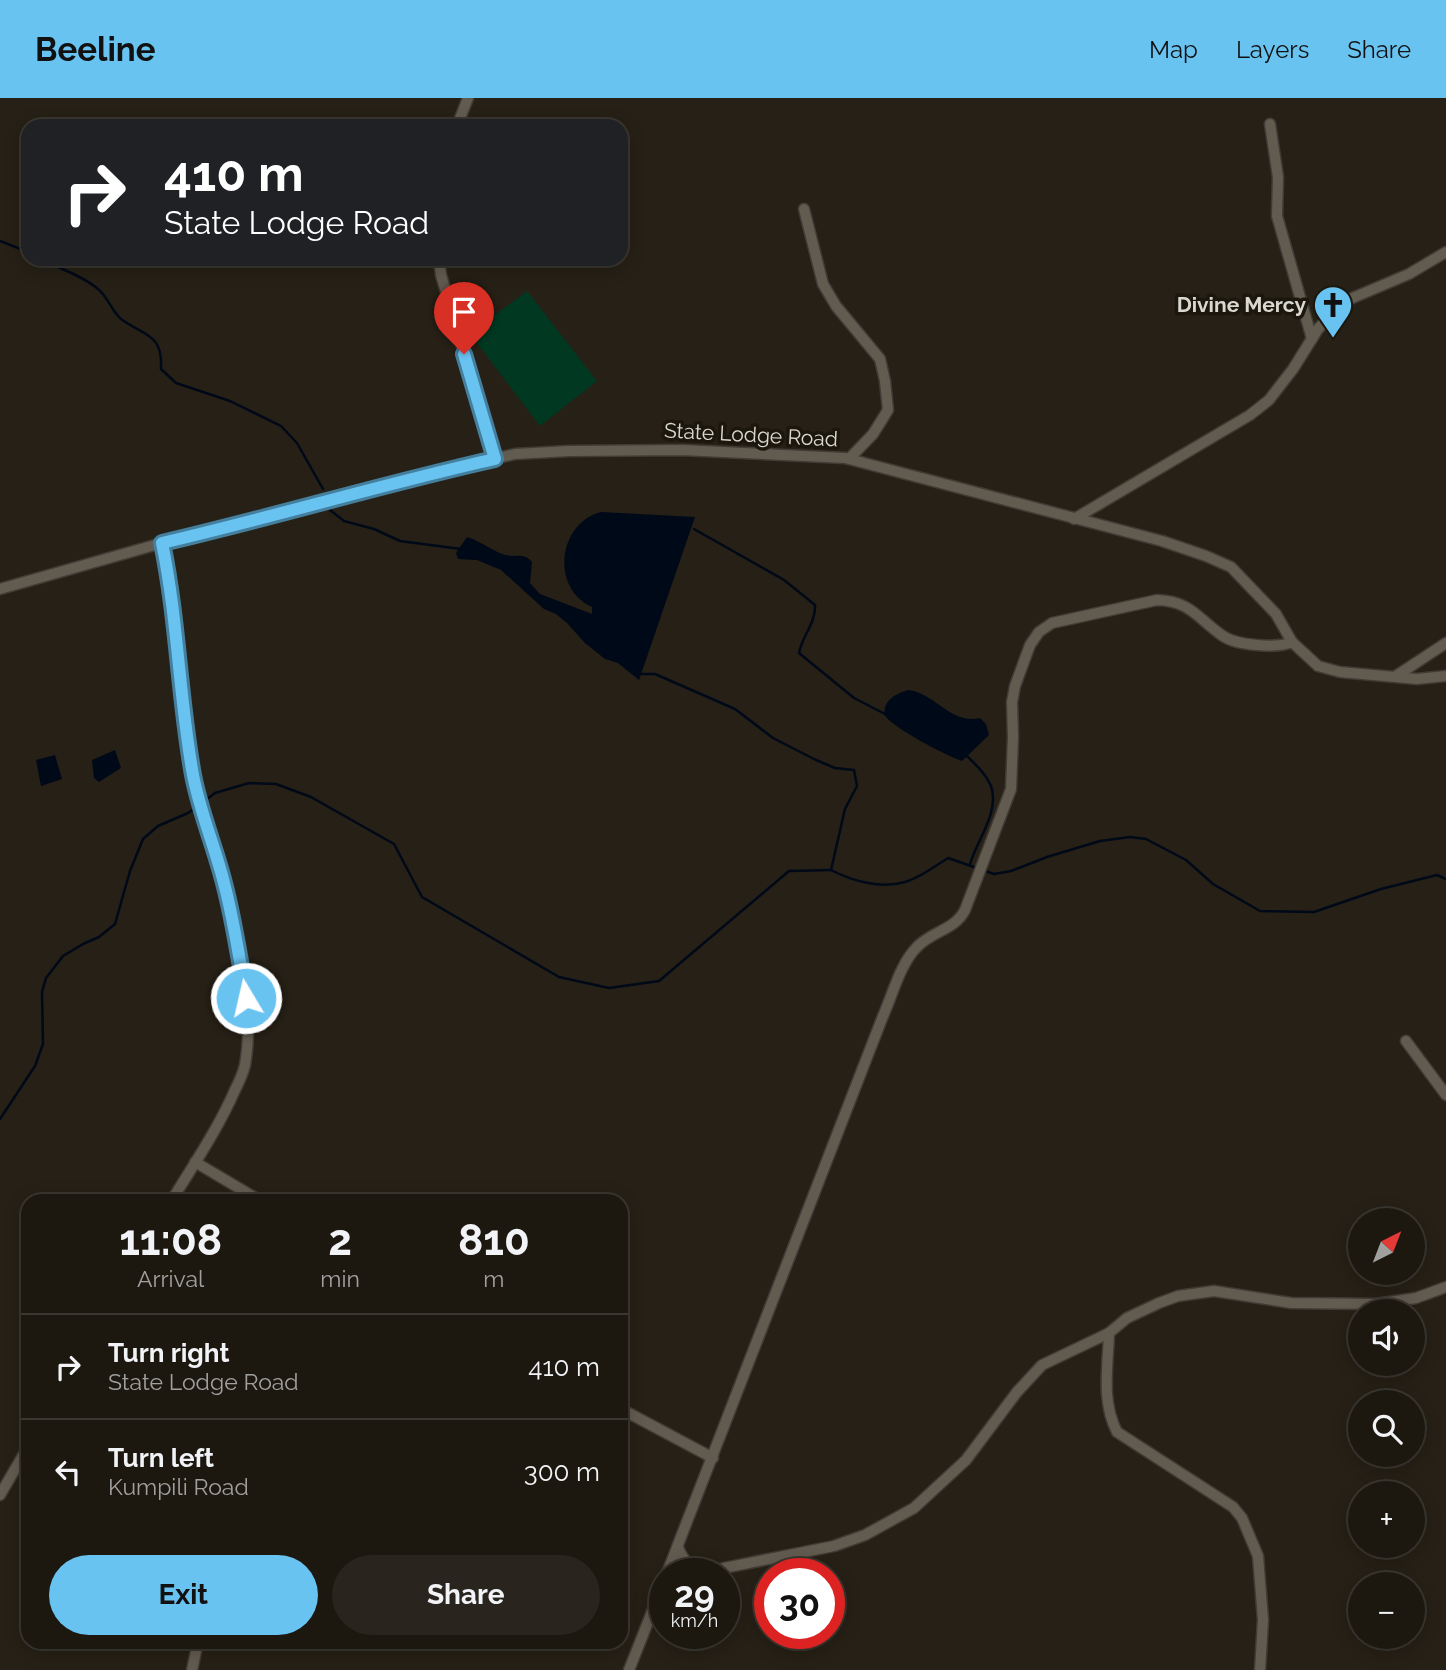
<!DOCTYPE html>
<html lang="en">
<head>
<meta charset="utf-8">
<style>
  :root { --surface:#1c1810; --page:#29251e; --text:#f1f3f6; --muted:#a0a09f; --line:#3a3730; --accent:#69c3f1 }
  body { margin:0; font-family:Raleway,sans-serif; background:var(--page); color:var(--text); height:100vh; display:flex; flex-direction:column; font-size:26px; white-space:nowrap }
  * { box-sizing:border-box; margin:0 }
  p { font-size:23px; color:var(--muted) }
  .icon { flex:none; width:38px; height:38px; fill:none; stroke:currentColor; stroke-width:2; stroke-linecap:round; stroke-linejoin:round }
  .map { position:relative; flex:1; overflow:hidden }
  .sheet { position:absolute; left:21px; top:1096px; width:607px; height:455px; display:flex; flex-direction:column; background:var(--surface); border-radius:21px; box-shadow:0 4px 18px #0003,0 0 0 2px var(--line) }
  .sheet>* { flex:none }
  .top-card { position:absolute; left:21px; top:21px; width:607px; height:147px; border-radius:21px; box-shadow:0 4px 18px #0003,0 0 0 2px var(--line); background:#202124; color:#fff; overflow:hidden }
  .needle { width:46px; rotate:42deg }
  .tools { position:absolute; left:1348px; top:1110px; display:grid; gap:14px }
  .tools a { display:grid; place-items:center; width:77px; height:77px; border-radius:50%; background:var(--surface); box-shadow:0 4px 18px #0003,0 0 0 2px var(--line); font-size:35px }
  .speed { position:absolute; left:649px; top:1460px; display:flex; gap:14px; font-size:35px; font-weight:700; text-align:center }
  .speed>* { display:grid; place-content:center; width:91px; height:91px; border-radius:50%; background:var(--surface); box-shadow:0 4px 18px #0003,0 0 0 2px var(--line); line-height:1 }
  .speed small { font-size:18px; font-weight:400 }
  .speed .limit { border:10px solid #d22; background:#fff; color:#111 }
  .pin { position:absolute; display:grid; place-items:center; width:60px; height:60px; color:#fff; margin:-72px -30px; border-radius:50% 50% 50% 0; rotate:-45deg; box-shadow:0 0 7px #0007 }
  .pin .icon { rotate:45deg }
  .me { position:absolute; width:77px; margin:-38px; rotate:351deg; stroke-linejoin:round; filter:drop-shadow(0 0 5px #0008) }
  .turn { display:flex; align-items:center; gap:24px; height:147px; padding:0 28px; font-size:32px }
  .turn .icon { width:91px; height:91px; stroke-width:2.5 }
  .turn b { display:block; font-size:49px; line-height:60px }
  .eta { display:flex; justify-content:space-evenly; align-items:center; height:119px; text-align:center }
  .eta b { font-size:42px; font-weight:700; line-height:49px }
  .primary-button { display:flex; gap:14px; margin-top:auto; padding:14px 28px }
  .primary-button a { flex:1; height:80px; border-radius:42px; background:var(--accent); color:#111; font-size:28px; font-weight:700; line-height:80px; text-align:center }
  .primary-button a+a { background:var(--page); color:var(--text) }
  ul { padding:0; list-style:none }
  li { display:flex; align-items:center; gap:21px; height:105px; padding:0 28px; border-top:2px solid var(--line) }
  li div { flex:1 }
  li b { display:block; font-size:26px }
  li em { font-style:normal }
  header { display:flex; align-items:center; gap:42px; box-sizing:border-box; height:98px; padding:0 35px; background:var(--accent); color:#111 }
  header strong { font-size:33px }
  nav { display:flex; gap:38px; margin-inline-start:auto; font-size:24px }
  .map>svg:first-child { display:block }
</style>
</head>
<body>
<header>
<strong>Beeline</strong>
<nav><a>Map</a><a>Layers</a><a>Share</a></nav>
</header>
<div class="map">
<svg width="1446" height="1572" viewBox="0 0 1446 1572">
  <rect width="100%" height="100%" fill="#262016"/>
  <path fill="#003821" d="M527 193 597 283 540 328 470 236Z"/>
  <g fill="#000918">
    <path d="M601 414 695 419 639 582 618 565 605 561 585 545 567 525 556 516 544 511 501 472 477 462 458 461 456 455 467 439C481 443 492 453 505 457 517 460 523 454 532 464L530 485 540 496 592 516V509C550 490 558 425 601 414Z"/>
    <path d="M908 592C936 595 950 627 980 620L986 626 989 637 962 663C943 656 897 632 885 618 882 603 895 596 908 592Z"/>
    <path d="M115 652 121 670 99 684 94 680 92 662Z"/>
    <path d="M55 657 62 681 41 688 36 662Z"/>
  </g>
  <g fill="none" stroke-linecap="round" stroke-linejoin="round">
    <g stroke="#000918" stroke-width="2.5">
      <path d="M0 143 28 154"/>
      <path d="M41 161C59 171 82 177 98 191 108 199 111 212 121 221 144 238 163 235 161 271L176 285 230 303 281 328 297 345 323 391"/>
      <path d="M330 412 344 423 374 431 400 443 461 451"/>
      <path d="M694 431 784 482 815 507C816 525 802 538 799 555L854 600 885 616"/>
      <path d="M641 576H655L735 611 773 640 816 662 835 670 854 672 857 688 845 711 831 772C852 783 881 791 905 784 920 780 935 768 948 760L994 776 1011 773 1047 759 1100 743 1130 739 1146 741 1186 762 1213 786 1260 813 1314 814 1381 791 1437 777 1446 781"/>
      <path d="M967 658C976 667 986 676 991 688 1000 714 977 742 970 766"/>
      <path d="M203 704 215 695 249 685 276 686 311 699 394 746 422 799 559 879 609 890 659 883 789 773 831 772"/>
      <path d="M0 1021 35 968 43 946 42 894 46 880 63 858 83 846 99 839 115 826 130 773 143 741 158 728 188 715 198 708"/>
    </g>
    <g stroke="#403b34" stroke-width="13">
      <g id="minor">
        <path d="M1270 26 1278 79 1277 118 1312 241"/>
        <path d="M457 28 468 0"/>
        <path d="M804 111 823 186 836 208 880 261 885 283 888 312 873 336 849 361"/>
        <path d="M439 161 441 177 495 361"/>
        <path d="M1074 421 1250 317 1269 302 1293 271 1318 231 1343 204 1409 176 1446 154"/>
        <path d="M162 445C178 522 179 600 193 677 200 714 215 748 224 784 238 838 255 912 245 967 243 976 239 984 235 992 218 1031 194 1066 172 1102"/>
        <path d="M0 491 162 445 317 407 394 384 515 356 569 353 682 352 845 360 1162 443 1206 458 1231 469 1276 516 1292 544 1318 568 1340 574 1417 581 1446 578"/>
        <path d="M1396 578 1446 545"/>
        <path d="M1406 943 1446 997"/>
        <path d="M195 1064 259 1102"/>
        <path d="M1109 1235C1108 1269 1101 1303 1117 1334L1233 1409 1242 1420 1258 1458 1263 1522 1260 1572"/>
        <path d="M621 1311 713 1360"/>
        <path d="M0 1397 28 1349"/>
        <path d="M678 1449C684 1467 695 1470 712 1475"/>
        <path d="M667 1475 883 918C893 896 900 866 917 849 932 833 955 832 965 812L1011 691 1013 639 1012 604 1015 588 1030 547 1039 534 1052 525 1157 502C1191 503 1198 521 1223 538 1236 547 1277 551 1292 544"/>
        <path d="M711 1475 724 1470 834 1448 865 1437 914 1410 966 1362 1017 1294 1042 1267 1109 1235 1127 1220 1159 1205 1178 1198 1214 1193 1291 1205 1376 1206 1416 1200 1446 1189"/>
        <path d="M192 1572 198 1544"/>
        <path d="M629 1572 665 1481"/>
      </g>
    </g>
    <use href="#minor" stroke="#625b50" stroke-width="10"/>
  </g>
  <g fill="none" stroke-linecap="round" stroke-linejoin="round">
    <g stroke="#447f9d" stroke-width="18">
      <path id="route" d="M246 900C240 862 234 823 224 785 215 749 200 714 193 677 179 600 178 522 162 445 274 419 383 386 495 361L464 256"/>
    </g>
    <use href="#route" stroke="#69c3f1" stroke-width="12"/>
  </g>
  <defs>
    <g id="church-pin" transform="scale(2.0125)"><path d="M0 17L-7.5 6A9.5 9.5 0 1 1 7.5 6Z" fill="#69c3f1" stroke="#1c170d"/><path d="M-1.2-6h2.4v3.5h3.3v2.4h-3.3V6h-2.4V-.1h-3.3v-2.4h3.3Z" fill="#111"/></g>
  </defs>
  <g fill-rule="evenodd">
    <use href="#church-pin" x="1333" y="207"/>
  </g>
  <g text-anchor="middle" stroke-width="7" stroke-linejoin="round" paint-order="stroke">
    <g font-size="21" font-weight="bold" fill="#dad7d0" stroke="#1c170d" text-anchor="end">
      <text x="1306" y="214">Divine Mercy</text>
    </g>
    <g font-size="21" fill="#dad7d0" stroke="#1c170d">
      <text transform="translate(751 337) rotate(3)" y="7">State Lodge Road</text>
    </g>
  </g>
</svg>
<div class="tools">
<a><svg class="needle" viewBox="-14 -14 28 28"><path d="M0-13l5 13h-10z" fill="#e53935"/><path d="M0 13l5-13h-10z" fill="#a0a09f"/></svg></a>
<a><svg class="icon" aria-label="sound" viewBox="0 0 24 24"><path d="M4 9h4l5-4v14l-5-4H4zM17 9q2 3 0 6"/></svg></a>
<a><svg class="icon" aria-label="search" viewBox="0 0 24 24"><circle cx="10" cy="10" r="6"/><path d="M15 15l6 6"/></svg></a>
<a>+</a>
<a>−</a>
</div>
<div class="speed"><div>29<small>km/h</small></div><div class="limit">30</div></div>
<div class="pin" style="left:464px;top:256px;background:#d93025"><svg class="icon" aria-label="arrive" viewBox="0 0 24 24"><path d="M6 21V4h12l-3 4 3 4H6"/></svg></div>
<svg class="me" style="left:246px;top:900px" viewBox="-20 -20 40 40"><circle r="17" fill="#69c3f1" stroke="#fff" stroke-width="3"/><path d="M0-11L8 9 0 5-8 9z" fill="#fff"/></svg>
<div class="top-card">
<div class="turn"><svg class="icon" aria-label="right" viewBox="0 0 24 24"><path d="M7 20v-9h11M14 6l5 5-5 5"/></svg><div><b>410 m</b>State Lodge Road</div></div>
</div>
<section class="sheet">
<div class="eta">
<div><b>11:08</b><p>Arrival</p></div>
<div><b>2</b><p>min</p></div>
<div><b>810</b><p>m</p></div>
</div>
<ul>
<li><svg class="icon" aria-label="right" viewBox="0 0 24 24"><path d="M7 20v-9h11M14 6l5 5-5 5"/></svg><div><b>Turn right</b><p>State Lodge Road</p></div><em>410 m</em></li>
<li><svg class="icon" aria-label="left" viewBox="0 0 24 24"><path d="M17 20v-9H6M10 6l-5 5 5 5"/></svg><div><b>Turn left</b><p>Kumpili Road</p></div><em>300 m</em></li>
</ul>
<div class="primary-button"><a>Exit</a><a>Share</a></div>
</section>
</div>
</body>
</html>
